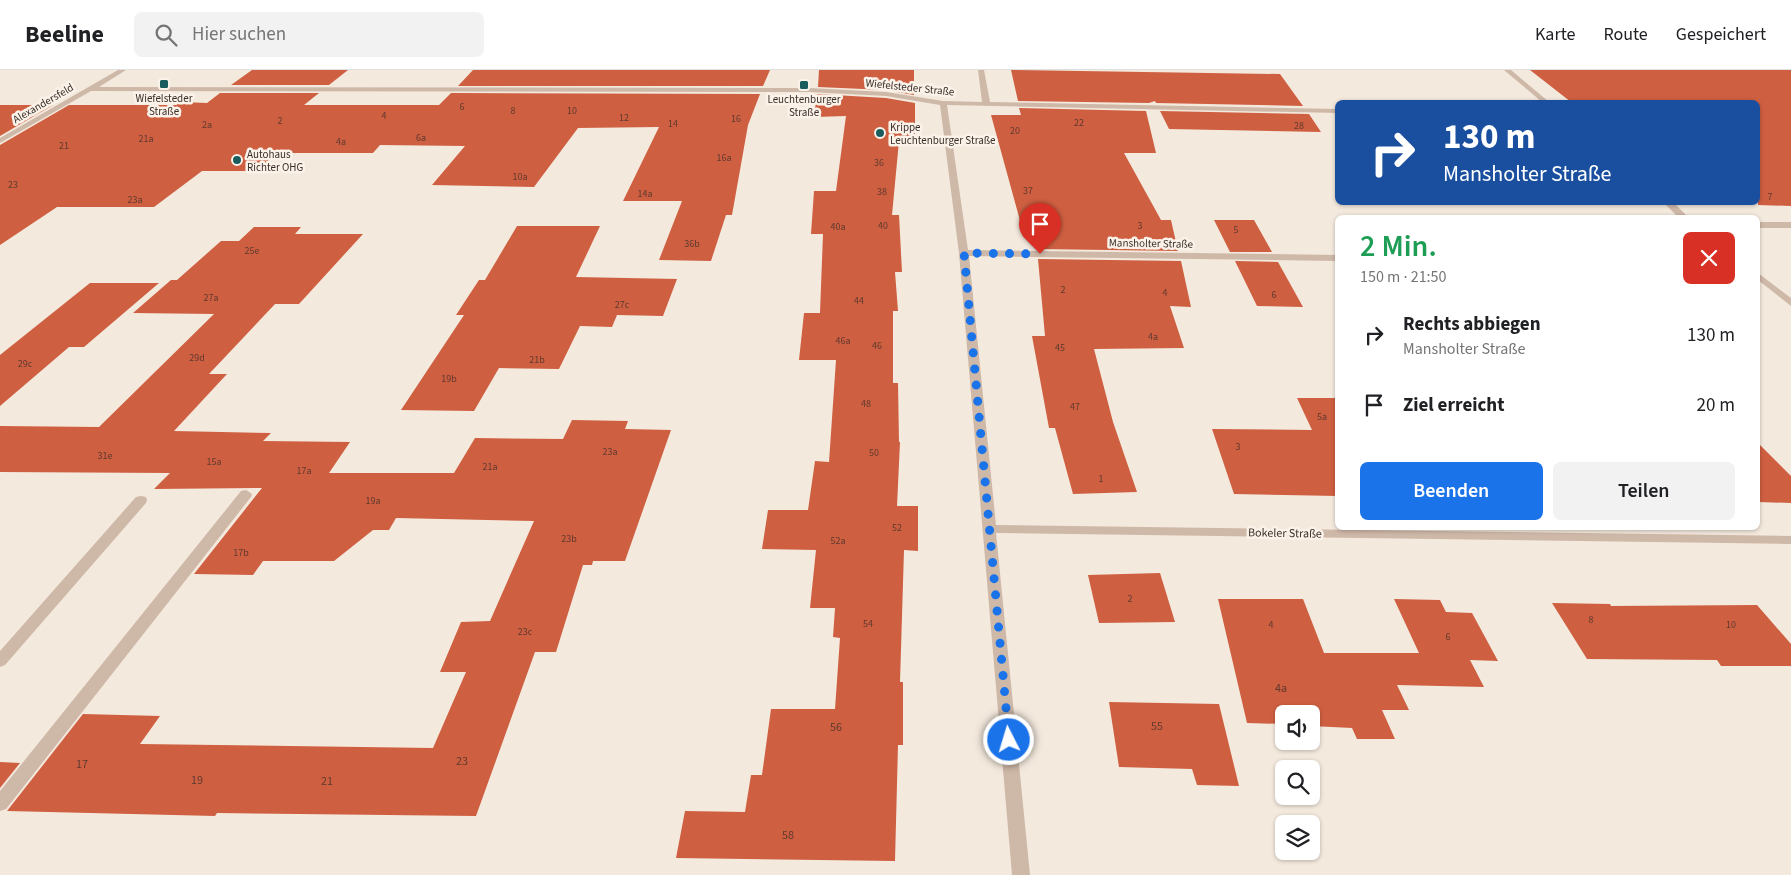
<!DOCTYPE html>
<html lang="de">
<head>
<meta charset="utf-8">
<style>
  :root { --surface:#fff; --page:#f2f2f2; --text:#202124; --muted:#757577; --line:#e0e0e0; --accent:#1a73e8 }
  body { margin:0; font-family:"Source Sans 3",sans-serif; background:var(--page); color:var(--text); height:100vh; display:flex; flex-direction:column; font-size:19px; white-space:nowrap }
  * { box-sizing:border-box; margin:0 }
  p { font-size:16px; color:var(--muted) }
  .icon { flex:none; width:28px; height:28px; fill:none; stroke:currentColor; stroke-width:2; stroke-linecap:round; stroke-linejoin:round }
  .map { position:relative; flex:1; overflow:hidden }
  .details { position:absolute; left:1335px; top:145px; width:425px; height:315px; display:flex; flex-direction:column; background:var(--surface); border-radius:8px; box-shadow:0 1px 4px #0004 }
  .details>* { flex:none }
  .guide { position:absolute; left:1335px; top:30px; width:425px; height:105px; border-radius:8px; box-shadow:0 1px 4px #0004; background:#1a4fa0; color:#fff; overflow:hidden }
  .tools { position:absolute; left:1275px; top:635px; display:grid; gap:10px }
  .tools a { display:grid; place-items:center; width:45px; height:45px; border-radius:8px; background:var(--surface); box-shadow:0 1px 4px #0004; font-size:25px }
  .pin { position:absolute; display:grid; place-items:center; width:42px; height:42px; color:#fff; margin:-51px -21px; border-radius:50% 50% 50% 0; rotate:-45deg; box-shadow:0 0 5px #0007 }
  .pin .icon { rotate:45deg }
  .me { position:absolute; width:55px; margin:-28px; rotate:355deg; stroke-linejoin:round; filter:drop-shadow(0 0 4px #0008) }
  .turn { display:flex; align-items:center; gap:18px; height:105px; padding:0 25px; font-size:22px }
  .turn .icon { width:65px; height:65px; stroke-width:2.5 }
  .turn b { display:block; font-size:35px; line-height:42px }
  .round { display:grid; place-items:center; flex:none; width:52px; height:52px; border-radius:8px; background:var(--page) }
  .head { display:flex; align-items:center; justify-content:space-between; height:85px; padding:0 25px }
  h1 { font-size:30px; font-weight:600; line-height:38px; color:#1e9e55 }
  .cta { display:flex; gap:10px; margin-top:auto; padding:10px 25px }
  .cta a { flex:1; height:58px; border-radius:8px; background:var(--accent); color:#fff; font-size:20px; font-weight:600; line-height:58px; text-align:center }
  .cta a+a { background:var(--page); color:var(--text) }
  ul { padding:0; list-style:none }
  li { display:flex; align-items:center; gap:15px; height:70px; padding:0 25px }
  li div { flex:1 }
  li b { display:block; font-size:19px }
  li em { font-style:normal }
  header { display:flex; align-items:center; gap:30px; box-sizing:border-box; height:70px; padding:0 25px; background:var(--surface); border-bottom:1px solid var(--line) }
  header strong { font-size:24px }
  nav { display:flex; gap:28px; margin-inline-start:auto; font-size:18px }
  .search { width:350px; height:45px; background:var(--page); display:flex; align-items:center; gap:12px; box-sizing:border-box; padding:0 18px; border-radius:8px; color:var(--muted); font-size:19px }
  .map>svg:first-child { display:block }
</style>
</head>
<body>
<header>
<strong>Beeline</strong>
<div class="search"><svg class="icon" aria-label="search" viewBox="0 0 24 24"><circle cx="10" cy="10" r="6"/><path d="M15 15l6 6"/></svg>Hier suchen</div>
<nav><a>Karte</a><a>Route</a><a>Gespeichert</a></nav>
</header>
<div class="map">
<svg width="1791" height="805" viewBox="0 0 1791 805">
  <rect width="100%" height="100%" fill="#f4e9dd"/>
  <g fill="#cf5f41">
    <path d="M252 0H348L329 15H231Z"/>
    <path d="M473 0H770L763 16H458Z"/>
    <path d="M819 0H914V25L886 20 818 17Z"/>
    <path d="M1011 0 1280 4 1303 36 1156 33 1155 31 1149 33 1018 31Z"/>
    <path d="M1530 0H1791V136L1758 135V32H1571Z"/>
    <path d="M220 23H319L304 35H439L451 23 760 24 748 55 732 145H726L711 191 659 190 682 131H623L659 57 578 58 534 117 432 115 465 76 380 75 373 83H278L256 101H202L154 137H57L0 175V75L69 35H176L182 32 207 33Z"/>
    <path d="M817 24 886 28 915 33V71H899L892 145H899L902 202H895L898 241H893V313H898L899 372H900L897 436H918V481L904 480 900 612H903V675H898L895 791 676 788 685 741 745 742 751 705H762L771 639H835L840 568 833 567 835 538H810L816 480 762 479 768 440H808L815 391 829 392 836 290H799L804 243H820L823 164H811L814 121H836L846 46 814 47Z"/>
    <path d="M0 35H53L0 66Z"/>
    <path d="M1019 38 1146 41 1156 83H1124L1161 150H1171L1178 181 1037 179 1036 165H1024L991 45H1021Z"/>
    <path d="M1160 41 1309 44 1321 62 1169 59Z"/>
    <path d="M1214 150H1254L1272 182H1230Z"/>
    <path d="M517 156H600L576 207 677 209 663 246 617 245 612 257 580 256 559 299 499 298 474 341 401 340 464 245H456L479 210H485Z"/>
    <path d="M254 157H301L295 164H363L299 234H275L209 304H227L174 361 271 363 263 371 350 372 329 403H454L475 368 563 369 572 350 628 351 625 359 671 360 625 491H593L592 495H583L556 582H535L476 746 217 743 215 746 7 741 83 644 160 646 140 674 433 678 466 602H440L461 552 490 551 534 451 396 448 389 460H373L334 491H263L253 505 194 504 262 418 154 419 170 403 0 402V356L99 357 214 244 133 243 171 210H177L221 171H239Z"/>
    <path d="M1038 189 1181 191 1191 237 1170 236 1184 278 1094 279 1113 352 1137 422 1073 424 1055 358H1049L1032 266H1045Z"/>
    <path d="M1235 191 1278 192 1303 237 1257 236Z"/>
    <path d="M90 213H159L84 277H69L0 336V285Z"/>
    <path d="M1297 328H1338V426L1234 424 1212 359 1312 360Z"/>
    <path d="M1758 373 1791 406V433L1758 432Z"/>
    <path d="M1160 503 1175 552 1099 553 1088 505Z"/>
    <path d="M1218 529H1303L1324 583H1419L1394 529 1440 530 1446 542 1472 543 1498 591 1470 590 1484 617 1397 615 1409 640H1382L1395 669H1357L1352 658 1311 656V644H1284V654L1247 653Z"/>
    <path d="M1552 533 1610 534 1611 536 1757 535 1791 574V596H1721L1717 590 1587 589Z"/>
    <path d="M1109 632 1219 634 1239 716 1197 715 1192 699 1119 697Z"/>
    <path d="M0 692 20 693 0 718Z"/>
  </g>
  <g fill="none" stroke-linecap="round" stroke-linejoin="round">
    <g fill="#ceb8a8" fill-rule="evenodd">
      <path d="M118 0H126L99 17 809 18 886 22 943 31 982 32 978 0H984L990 32 1338 39V43L947 35 968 180 1338 185V191L969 186 996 455 1791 466V474L996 463 1030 805H1012L959 183 940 35 886 26 809 22 91 21 0 73V68Z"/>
      <path d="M1504 0H1511L1549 32H1542Z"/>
      <path d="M1663 132H1673L1689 148H1679Z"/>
      <rect x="1758" y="152" width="33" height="6"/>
      <path d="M1758 203 1791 228V236L1758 210Z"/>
      <path d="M246 420 252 424 251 427 6 739 0 741V721L241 421Z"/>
      <path d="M141 426 146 427 147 430 146 433 5 595 0 597V581L136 427Z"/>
    </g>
  </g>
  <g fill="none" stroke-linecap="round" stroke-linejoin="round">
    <path stroke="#1a73e8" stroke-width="9" stroke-dasharray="0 16.2" d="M1009 670 964 183 1040 184"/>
  </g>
  <g fill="#1b5d5f" stroke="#fbf3ea" stroke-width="2">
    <rect x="159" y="9" width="10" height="10" rx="2.5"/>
    <rect x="799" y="10" width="10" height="10" rx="2.5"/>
    <circle cx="880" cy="63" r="5"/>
    <circle cx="237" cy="90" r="5"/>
  </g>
  <g text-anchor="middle" stroke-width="5" stroke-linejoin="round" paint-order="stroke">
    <g font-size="10" fill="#5f3a2f">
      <text x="462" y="40">6</text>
      <text x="513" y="44">8</text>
      <text x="572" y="44">10</text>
      <text x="384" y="49">4</text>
      <text x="624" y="51">12</text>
      <text x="736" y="52">16</text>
      <text x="280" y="54">2</text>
      <text x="1079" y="56">22</text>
      <text x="673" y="57">14</text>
      <text x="207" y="58">2a</text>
      <text x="1299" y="59">28</text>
      <text x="1015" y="64">20</text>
      <text x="421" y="71">6a</text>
      <text x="146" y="72">21a</text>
      <text x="341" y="75">4a</text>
      <text x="64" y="79">21</text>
      <text x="724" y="91">16a</text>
      <text x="879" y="96">36</text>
      <text x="520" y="110">10a</text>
      <text x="13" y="118">23</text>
      <text x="1028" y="124">37</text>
      <text x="882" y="125">38</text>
      <text x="645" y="127">14a</text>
      <text x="1770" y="130">7</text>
      <text x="135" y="133">23a</text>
      <text x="883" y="159">40</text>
      <text x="1140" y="159">3</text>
      <text x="838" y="160">40a</text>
      <text x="1236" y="163">5</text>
      <text x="692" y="177">36b</text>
      <text x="252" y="184">25e</text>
      <text x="1063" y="223">2</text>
      <text x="1165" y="226">4</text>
      <text x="1274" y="228">6</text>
      <text x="211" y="231">27a</text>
      <text x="859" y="234">44</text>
      <text x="622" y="238">27c</text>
      <text x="1153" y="270">4a</text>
      <text x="843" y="274">46a</text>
      <text x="877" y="279">46</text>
      <text x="1060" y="281">45</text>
      <text x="197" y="291">29d</text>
      <text x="537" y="293">21b</text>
      <text x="25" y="297">29c</text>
      <text x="449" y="312">19b</text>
      <text x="866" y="337">48</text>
      <text x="1075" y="340">47</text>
      <text x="1322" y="350">5a</text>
      <text x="1238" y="380">3</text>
      <text x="610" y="385">23a</text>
      <text x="874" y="386">50</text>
      <text x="105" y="389">31e</text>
      <text x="214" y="395">15a</text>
      <text x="490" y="400">21a</text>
      <text x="304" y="404">17a</text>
      <text x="1101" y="412">1</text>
      <text x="373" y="434">19a</text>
      <text x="897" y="461">52</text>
      <text x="569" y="472">23b</text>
      <text x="838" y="474">52a</text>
      <text x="241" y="486">17b</text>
      <text x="1130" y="532">2</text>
      <text x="1591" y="553">8</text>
      <text x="868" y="557">54</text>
      <text x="1271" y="558">4</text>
      <text x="1731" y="558">10</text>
      <text x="525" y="565">23c</text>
      <text x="1448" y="570">6</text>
    </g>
    <g font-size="11" fill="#3a2e29" stroke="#fbf3ea">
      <text transform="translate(910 17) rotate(6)" y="4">Wiefelsteder Straße</text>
      <text transform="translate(43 33) rotate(-30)" y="4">Alexandersfeld</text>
      <text transform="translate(1151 173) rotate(1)" y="4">Mansholter Straße</text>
    </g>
    <g font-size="11" fill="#3a2e29" stroke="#fbf3ea">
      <text x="164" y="32">Wiefelsteder<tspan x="164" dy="13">Straße</tspan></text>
      <text x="804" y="33">Leuchtenburger<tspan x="804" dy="13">Straße</tspan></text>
      <text x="890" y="61" text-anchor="start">Krippe<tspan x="890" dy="13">Leuchtenburger Straße</tspan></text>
      <text x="247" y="88" text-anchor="start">Autohaus<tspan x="247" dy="13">Richter OHG</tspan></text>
    </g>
    <g font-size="12" fill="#3a2e29" stroke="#fbf3ea">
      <text transform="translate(1285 463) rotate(1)" y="4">Bokeler Straße</text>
    </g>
    <g font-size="12" fill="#5f3a2f">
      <text x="1281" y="622">4a</text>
      <text x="1157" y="660">55</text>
      <text x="836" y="661">56</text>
      <text x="462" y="695">23</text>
      <text x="82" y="698">17</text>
      <text x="197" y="714">19</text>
      <text x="327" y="715">21</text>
      <text x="788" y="769">58</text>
    </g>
  </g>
</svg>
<div class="tools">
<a><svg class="icon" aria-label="sound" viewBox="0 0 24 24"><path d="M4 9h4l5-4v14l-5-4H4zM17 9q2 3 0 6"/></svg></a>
<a><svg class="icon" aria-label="search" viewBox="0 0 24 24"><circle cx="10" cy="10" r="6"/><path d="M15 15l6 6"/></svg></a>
<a><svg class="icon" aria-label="layers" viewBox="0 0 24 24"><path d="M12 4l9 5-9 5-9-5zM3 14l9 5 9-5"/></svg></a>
</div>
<div class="pin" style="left:1040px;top:184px;background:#d93025"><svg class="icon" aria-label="arrive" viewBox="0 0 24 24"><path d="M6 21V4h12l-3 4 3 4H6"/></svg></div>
<svg class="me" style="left:1009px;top:670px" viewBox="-20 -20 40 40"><circle r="17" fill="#1a73e8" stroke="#fff" stroke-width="3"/><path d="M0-11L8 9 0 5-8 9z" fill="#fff"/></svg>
<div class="guide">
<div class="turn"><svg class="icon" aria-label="right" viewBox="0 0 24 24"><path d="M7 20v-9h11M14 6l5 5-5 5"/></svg><div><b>130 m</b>Mansholter Straße</div></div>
</div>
<section class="details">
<div class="head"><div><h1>2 Min.</h1><p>150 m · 21:50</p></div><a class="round" style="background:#d93025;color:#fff"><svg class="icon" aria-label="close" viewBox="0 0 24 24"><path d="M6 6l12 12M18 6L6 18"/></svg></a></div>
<ul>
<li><svg class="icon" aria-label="right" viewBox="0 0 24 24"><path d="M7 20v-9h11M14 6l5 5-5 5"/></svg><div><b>Rechts abbiegen</b><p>Mansholter Straße</p></div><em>130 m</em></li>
<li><svg class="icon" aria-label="arrive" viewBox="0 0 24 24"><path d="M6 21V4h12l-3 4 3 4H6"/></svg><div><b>Ziel erreicht</b></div><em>20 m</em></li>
</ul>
<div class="cta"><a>Beenden</a><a>Teilen</a></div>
</section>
</div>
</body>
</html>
